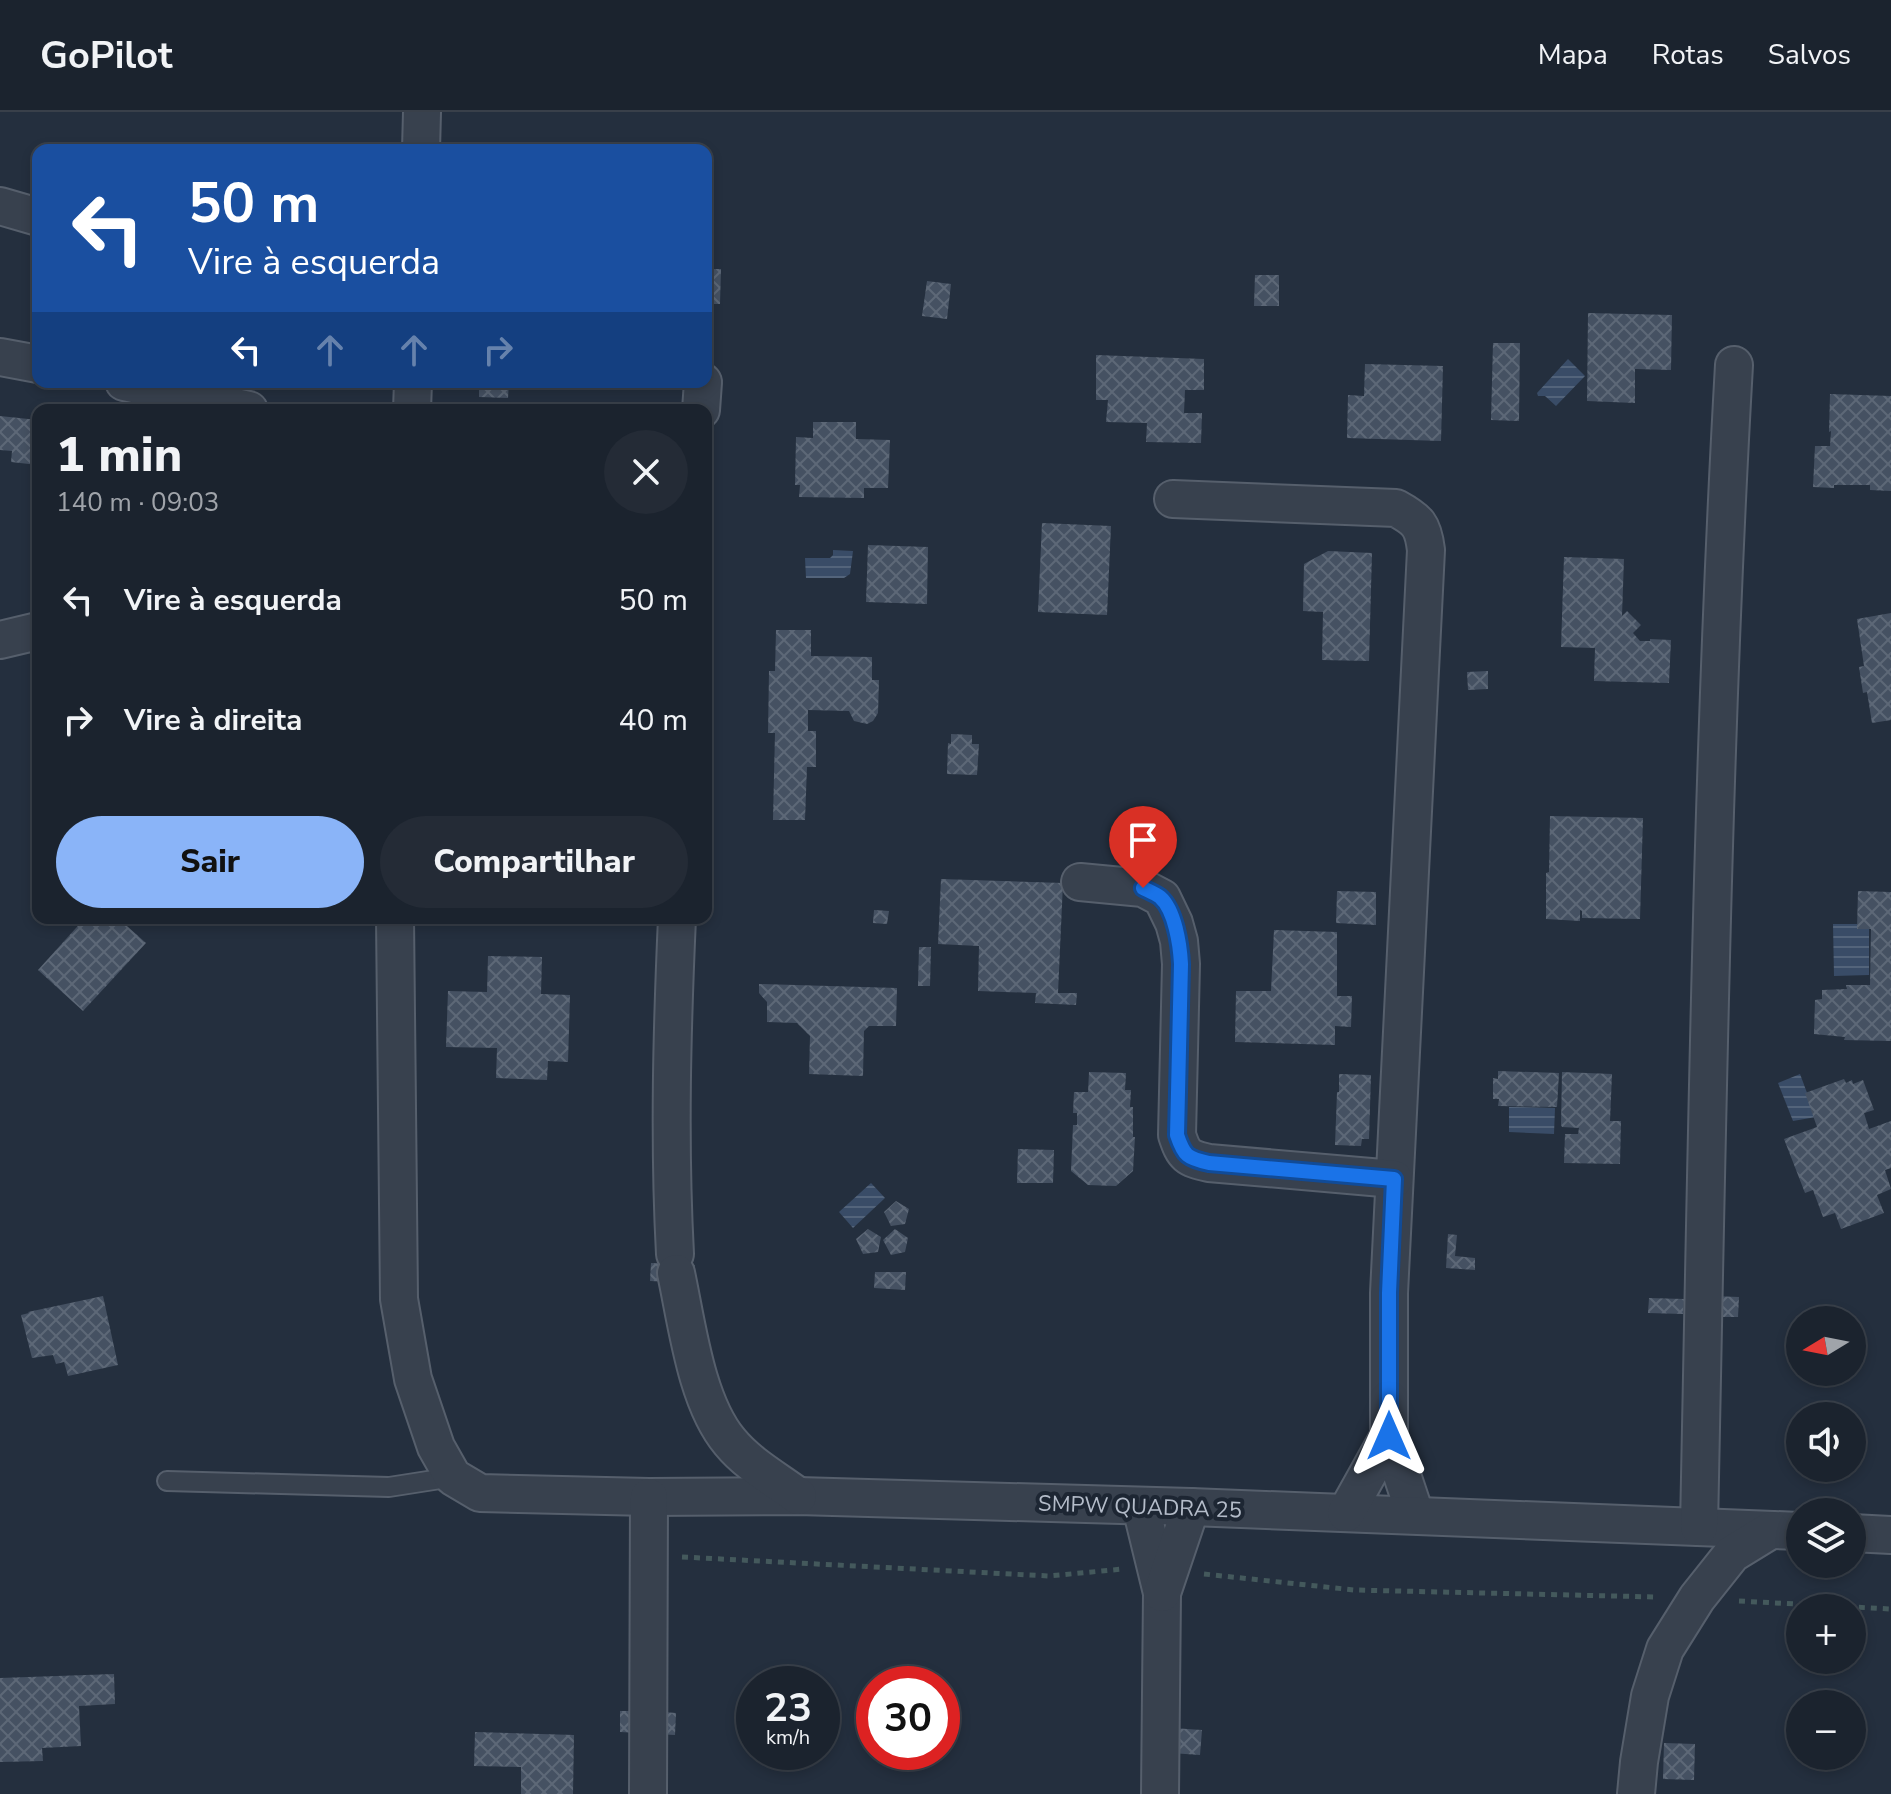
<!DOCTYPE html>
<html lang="pt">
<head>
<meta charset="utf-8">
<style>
  :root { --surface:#1b232e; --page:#242b36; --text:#f1f3f6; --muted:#a0a4aa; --line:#39404a; --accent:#8ab4f8 }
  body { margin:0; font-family:"Nunito Sans",sans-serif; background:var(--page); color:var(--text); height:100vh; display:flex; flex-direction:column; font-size:30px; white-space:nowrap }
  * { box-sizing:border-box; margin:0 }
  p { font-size:26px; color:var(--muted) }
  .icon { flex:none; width:44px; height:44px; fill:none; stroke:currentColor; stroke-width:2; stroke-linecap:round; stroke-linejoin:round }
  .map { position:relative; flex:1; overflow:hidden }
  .drawer { position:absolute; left:32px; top:292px; width:680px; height:520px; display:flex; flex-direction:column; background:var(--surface); border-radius:16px; box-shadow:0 4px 12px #0003,0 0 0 2px var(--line) }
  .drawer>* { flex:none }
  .top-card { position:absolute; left:32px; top:32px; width:680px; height:244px; border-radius:16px; box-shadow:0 4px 12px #0003,0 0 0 2px var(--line); background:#1a4fa0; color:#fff; overflow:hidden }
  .needle { width:52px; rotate:260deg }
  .buttons { position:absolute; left:1786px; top:1194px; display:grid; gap:16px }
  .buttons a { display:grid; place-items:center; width:80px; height:80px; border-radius:50%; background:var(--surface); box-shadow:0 4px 12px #0003,0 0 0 2px var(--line); font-size:40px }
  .speed { position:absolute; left:736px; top:1554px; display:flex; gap:16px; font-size:40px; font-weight:700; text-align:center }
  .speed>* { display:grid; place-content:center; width:104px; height:104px; border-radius:50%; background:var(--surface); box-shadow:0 4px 12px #0003,0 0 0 2px var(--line); line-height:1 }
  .speed small { font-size:20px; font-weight:400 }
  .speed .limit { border:12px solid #d22; background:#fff; color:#111 }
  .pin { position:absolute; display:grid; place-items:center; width:68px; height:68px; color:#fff; margin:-82px -34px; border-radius:50% 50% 50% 0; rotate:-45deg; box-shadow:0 0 8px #0007 }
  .pin .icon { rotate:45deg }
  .me { position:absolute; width:88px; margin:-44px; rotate:0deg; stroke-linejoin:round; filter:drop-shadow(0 0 6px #0008) }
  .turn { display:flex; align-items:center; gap:28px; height:168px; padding:0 24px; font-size:36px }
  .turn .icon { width:104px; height:104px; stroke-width:2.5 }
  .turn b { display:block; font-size:56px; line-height:68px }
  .lanes { display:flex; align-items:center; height:76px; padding:0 24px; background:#0003; justify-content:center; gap:40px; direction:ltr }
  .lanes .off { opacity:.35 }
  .round { display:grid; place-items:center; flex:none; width:84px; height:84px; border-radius:42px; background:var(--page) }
  .overview { display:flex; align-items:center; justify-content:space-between; height:136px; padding:0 24px }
  h1 { font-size:48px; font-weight:800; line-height:60px }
  .action { display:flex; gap:16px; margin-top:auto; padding:16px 24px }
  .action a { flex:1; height:92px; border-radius:48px; background:var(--accent); color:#111; font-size:32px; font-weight:800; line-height:92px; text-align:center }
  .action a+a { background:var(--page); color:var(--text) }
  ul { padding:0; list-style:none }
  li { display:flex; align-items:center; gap:24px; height:120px; padding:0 24px }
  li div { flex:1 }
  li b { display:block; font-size:30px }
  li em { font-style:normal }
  header { display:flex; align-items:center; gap:48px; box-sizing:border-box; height:112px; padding:0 40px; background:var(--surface); border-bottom:2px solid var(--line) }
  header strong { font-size:38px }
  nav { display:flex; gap:44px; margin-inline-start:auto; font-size:28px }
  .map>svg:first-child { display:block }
</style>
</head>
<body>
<header>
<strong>GoPilot</strong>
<nav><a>Mapa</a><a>Rotas</a><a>Salvos</a></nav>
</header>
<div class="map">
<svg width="1891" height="1682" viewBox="0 0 1891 1682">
  <defs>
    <pattern id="water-rules" width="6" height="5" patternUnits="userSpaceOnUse" patternTransform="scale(2)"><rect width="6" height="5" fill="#394c67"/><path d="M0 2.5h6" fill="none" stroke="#53647b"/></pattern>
    <pattern id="building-cross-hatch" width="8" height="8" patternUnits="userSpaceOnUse" patternTransform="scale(2)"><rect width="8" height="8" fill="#455162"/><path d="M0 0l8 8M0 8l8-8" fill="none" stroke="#5d6877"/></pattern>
  </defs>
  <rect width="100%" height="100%" fill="#242f3e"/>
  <g fill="url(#water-rules)">
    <path d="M1568 247 1585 264 1556 294 1545 284H1538L1537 281Z"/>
    <path d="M833 438 853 439 850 462 844 466H806L805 446H830L833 443Z"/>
    <path d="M1833 812H1869V863L1834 864Z"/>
    <path d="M1800 962 1816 1005 1793 1009 1778 971Z"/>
    <path d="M1509 995 1555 996 1554 1022 1509 1020Z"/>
    <path d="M871 1071 885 1086 853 1116 839 1100Z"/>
  </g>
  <g fill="url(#building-cross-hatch)">
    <path d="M706 157H721L720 192H706Z"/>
    <path d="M1255 163H1279V194H1254Z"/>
    <path d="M927 169 951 172 947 207 922 204Z"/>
    <path d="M1588 201 1672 203 1671 258 1635 257V291L1587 289Z"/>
    <path d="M1493 231H1520L1519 309 1491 308Z"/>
    <path d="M1096 243 1204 247V278H1185L1184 301H1202L1201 331 1146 330 1147 311 1106 310 1108 288H1096Z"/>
    <path d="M1365 252 1443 254 1441 329 1347 326 1348 283 1364 284Z"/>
    <path d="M479 270H509L508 286 479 285Z"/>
    <path d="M1830 282 1891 284V379L1870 378V373H1834V376L1813 375 1815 334H1830L1831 319 1829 320Z"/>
    <path d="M0 304 38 308V353L11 350 12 339 0 338Z"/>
    <path d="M813 310H856V327L890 328 888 376H864V386L799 385 800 373H795L796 325 813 326Z"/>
    <path d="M1042 411 1111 414 1107 503 1038 500Z"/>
    <path d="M868 433 928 435 927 492 866 490Z"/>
    <path d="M1328 439 1372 441 1369 549 1322 548 1323 500 1303 499 1304 452Z"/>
    <path d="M1564 445 1624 447 1622 504 1627 499 1641 513 1633 521 1640 529H1650V527L1671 528 1669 571 1594 569 1595 536 1561 535Z"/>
    <path d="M1891 501V608L1872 611 1867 580 1863 581 1859 555 1864 554 1857 507Z"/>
    <path d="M776 518H811V544L872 545V568H879L878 601 873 609 867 612 854 609 849 599 808 598V619H816V655H807L805 708H773L775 621H768L769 559H775Z"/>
    <path d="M1488 559V577L1468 578 1467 560Z"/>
    <path d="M951 622 972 623V632H979L977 663 947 662 948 631 951 632Z"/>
    <path d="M1550 704 1643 706 1640 807 1582 806V799L1580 798V809L1546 807V761L1549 760Z"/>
    <path d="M941 767 1063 771 1058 881H1077L1076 893 1035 891 1036 881 978 879 979 834 938 832Z"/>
    <path d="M1337 779 1376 780V813L1336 811Z"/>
    <path d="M1858 779 1891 780V929L1844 928 1845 925 1814 922 1815 888 1822 887V878L1847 877 1846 873H1870L1871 817H1857Z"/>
    <path d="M874 798 889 799 887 812 873 811Z"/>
    <path d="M85 806H118L146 831 83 899 38 858Z"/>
    <path d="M1274 818 1337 820V884H1352L1351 915 1335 914V933L1235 930 1236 879H1271Z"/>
    <path d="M919 835H931L930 874H918Z"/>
    <path d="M488 844 542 845 541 882 570 883 568 950 548 949 547 968 496 966 497 936 446 935 448 879 487 880Z"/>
    <path d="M759 872 897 876 896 914H869L864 919 863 964 809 962 810 924 797 911 767 910V890L759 881Z"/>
    <path d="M1498 959 1559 961 1557 995 1498 994 1499 987H1493V966L1498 967Z"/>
    <path d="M1089 960 1126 961 1125 978H1131L1130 995H1133V1025H1135L1133 1059 1116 1074 1088 1073 1071 1059 1073 1013H1077V1001H1073L1074 980H1088Z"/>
    <path d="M1562 960 1612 962 1610 1009H1621L1620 1052 1564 1051 1565 1022H1578L1579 1016 1562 1015 1561 1013Z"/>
    <path d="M1339 962 1371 963 1369 1027H1362L1361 1034 1335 1033 1337 980H1339Z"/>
    <path d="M1844 967 1846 971 1852 968 1853 972 1863 968 1874 998 1864 1001 1869 1017 1891 1009V1056L1885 1058 1891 1077 1877 1083 1884 1101 1841 1117 1835 1101 1823 1105 1813 1078 1805 1081 1784 1027 1817 1015 1805 981Z"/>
    <path d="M1018 1037 1054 1038 1053 1071H1017Z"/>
    <path d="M896 1089 909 1097 905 1112 891 1114 884 1100Z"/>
    <path d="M868 1117 881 1125 878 1140 863 1142 856 1127Z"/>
    <path d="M895 1117 908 1126 905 1140 891 1143 883 1128Z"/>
    <path d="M1448 1122 1457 1123 1455 1144 1475 1146V1158L1446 1156Z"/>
    <path d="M651 1151 695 1153 694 1171 650 1169Z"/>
    <path d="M875 1160H906L905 1178 874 1176Z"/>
    <path d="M103 1184 118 1253 68 1264 64 1250 56 1252 53 1243 32 1246 21 1203 29 1201 28 1200Z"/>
    <path d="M1713 1184 1739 1185 1738 1205H1712Z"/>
    <path d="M1649 1186 1684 1187 1683 1202 1648 1201Z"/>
    <path d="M114 1562 115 1592 79 1594 81 1634 42 1636 43 1649 0 1650V1566Z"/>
    <path d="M620 1599H634L638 1621 620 1620Z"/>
    <path d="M664 1600 676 1601 675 1623 655 1622Z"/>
    <path d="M1173 1616 1202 1618 1200 1643 1171 1641Z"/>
    <path d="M475 1620 574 1623 573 1682H521V1655L474 1654Z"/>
    <path d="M873 1620 874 1622V1636L865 1626Z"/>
    <path d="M1664 1631 1695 1632 1694 1668 1663 1667Z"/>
  </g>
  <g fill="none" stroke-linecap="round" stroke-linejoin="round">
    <g stroke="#565f6c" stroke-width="22">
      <path id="lane" d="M167 1369 389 1375 453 1365"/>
    </g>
    <g stroke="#565f6c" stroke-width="40">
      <g id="street">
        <path d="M421 38 422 0"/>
        <path d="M0 94 38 105"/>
        <path d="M0 245 38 252"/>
        <path d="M124 270 249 298"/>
        <path d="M412 298 413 270"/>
        <path d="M701 298 703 270"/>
        <path d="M1173 387 1396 396C1418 408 1423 413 1426 438L1389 1181V1324L1415 1402"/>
        <path d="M0 528 38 519"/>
        <path d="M1080 770 1143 776 1162 786 1174 811 1179 829 1181 852 1177 1023C1184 1044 1187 1046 1209 1051L1394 1067"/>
        <path d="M395 806 399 1187 413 1267 436 1335 453 1365 480 1381 649 1385 798 1384 1191 1395 1800 1419"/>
        <path d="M675 1142C669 1030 672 918 677 806"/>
        <path d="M676 1161C687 1212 696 1290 730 1330 748 1352 775 1367 798 1384"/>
        <path d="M1141 1395 1162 1481 1160 1682"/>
        <path d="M1346 1401 1389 1324"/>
        <path d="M1699 1415C1707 1028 1712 640 1734 253"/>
        <path d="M1852 1421 1891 1423"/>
        <path d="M1162 1481 1191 1395"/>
        <path d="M648 1682 649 1385"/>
        <path d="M1636 1682 1639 1650 1650 1584 1665 1537 1697 1486 1732 1442 1771 1418"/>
      </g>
    </g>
    <g stroke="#44595c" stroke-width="5" stroke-dasharray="6 6" stroke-linecap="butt">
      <path d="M682 1445 1049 1464 1123 1457"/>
      <path d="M1204 1462 1354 1478 1657 1485"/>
      <path d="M1739 1489 1891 1497"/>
    </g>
    <use href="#lane" stroke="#38414e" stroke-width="18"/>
    <use href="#street" stroke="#38414e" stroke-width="36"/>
  </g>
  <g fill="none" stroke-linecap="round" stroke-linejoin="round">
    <g stroke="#114b97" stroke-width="20">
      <path id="route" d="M1143 776C1149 779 1156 782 1160 785 1175 798 1180 833 1181 852L1177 1023C1184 1044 1187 1046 1209 1051L1394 1067 1389 1181V1324"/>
    </g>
    <use href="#route" stroke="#1a73e8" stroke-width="14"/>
  </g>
  <g text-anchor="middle" stroke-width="8" stroke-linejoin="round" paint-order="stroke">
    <g font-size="22" fill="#b4bcc9" stroke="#1d2633">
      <text transform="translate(1140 1394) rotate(2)" y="8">SMPW QUADRA 25</text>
    </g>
  </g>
</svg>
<div class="buttons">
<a><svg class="needle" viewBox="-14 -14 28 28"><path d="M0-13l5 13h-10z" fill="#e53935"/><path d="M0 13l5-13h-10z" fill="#a0a4aa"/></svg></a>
<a><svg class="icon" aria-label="sound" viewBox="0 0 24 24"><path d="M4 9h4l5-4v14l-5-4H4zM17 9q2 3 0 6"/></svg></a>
<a><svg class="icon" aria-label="layers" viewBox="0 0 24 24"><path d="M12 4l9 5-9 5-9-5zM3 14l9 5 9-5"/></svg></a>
<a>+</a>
<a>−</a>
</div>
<div class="speed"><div>23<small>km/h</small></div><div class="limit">30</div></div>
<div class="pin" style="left:1143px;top:776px;background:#d93025"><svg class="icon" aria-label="arrive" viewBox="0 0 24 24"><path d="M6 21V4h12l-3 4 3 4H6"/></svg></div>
<svg class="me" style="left:1389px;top:1324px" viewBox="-20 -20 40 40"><path d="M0-17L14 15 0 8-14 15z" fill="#1a73e8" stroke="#fff" stroke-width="4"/></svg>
<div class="top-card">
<div class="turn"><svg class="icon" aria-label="left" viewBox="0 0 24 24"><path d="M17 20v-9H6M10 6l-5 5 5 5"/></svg><div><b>50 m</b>Vire à esquerda</div></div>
<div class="lanes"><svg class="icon" aria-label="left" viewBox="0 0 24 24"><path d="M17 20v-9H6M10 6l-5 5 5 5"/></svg><svg class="icon off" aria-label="ahead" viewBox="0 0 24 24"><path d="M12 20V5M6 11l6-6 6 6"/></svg><svg class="icon off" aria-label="ahead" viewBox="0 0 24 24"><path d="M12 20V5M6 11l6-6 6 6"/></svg><svg class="icon off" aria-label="right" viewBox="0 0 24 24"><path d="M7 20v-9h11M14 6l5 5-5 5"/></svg></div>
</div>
<section class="drawer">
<div class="overview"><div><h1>1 min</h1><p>140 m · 09:03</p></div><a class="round"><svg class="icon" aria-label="close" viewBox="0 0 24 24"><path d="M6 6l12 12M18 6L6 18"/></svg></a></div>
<ul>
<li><svg class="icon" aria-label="left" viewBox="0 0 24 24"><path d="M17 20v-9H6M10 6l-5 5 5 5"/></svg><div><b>Vire à esquerda</b></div><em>50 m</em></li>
<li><svg class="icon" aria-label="right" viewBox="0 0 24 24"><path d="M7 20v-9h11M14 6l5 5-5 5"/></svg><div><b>Vire à direita</b></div><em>40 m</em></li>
</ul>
<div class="action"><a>Sair</a><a>Compartilhar</a></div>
</section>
</div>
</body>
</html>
